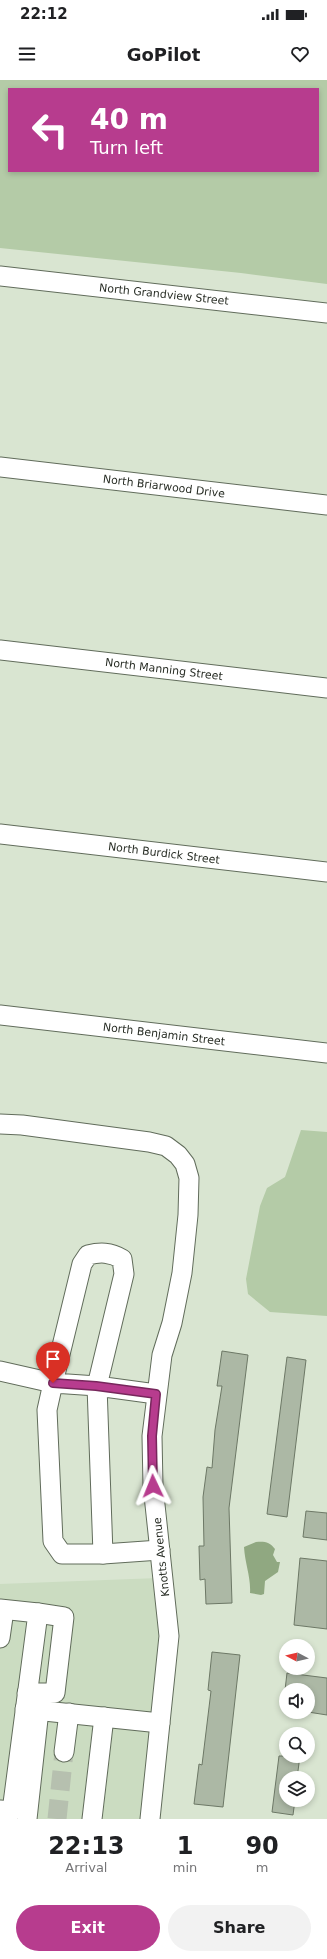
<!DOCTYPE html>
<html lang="en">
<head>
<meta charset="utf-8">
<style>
  :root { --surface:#fff; --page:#f2f2f2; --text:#202124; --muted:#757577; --accent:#b73c8e }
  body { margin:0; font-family:"DejaVu Sans",sans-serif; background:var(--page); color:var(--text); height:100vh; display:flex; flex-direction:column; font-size:15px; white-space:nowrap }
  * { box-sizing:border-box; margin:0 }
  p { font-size:13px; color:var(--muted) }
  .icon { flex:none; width:22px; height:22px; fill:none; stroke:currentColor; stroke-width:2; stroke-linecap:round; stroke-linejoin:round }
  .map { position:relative; height:1739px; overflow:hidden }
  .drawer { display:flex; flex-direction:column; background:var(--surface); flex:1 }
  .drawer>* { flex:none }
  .guide { position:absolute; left:8px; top:8px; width:311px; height:84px; border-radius:0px; box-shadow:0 2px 6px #0003; background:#b73c8e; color:#fff; overflow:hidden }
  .needle { width:26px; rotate:277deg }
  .controls { position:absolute; left:279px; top:1559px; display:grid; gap:8px }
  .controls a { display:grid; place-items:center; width:36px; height:36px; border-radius:50%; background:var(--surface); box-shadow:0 2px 6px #0003; font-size:20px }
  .pin { position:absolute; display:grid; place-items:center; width:34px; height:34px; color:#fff; margin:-41px -17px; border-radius:50% 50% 50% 0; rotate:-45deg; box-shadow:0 0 4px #0007 }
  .pin .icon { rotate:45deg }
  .me { position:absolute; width:44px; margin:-22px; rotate:358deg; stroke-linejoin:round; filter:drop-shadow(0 0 3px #0008) }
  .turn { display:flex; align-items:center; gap:14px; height:84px; padding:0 16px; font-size:18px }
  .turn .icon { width:52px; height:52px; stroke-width:2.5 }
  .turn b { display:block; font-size:28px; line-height:34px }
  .eta { display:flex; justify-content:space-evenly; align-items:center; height:68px; text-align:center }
  .eta b { font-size:24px; font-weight:600; line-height:28px }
  .primary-button { display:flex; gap:8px; margin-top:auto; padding:8px 16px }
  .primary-button a { flex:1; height:46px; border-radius:24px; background:var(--accent); color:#fff; font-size:16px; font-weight:600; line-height:46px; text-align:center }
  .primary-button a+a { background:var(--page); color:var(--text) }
  .status { display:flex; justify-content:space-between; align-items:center; height:28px; padding:0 20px; background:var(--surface); direction:ltr }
  .status svg { height:11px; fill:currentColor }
  header { display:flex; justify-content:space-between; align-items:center; height:52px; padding:0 16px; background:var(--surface); font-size:18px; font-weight:600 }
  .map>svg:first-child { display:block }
</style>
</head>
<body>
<div class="status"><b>22:12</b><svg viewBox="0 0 49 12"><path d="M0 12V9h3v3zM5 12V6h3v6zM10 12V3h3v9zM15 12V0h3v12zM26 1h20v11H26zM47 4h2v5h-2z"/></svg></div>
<header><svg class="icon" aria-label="menu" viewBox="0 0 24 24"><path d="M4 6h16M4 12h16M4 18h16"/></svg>GoPilot<svg class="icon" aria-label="heart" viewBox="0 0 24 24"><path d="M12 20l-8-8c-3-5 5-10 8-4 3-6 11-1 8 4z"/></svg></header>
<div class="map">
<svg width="327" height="1739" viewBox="0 0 327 1739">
  <rect width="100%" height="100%" fill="#d9e5d1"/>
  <path fill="#cbdcc1" d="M159 1498 166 1556 147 1739H0V1504Z"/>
  <g fill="#b4cba7" fill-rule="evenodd">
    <path d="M0 0H327V204L241 193 0 168ZM9 9H318V91H9Z"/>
    <path d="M301 1050 327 1052V1236L270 1232 248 1214 246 1199 260 1126 267 1108 285 1097Z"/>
  </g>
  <path fill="#90a881" d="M256 1462C264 1461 270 1462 275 1469L273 1475 277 1482H280L278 1492 265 1501 264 1514 261 1515 250 1513C251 1497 245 1484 244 1467Z"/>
  <g fill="#acb8a5" stroke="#6d7866">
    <path d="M222 1271 248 1275 229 1428 232 1523 206 1524 205 1499 200 1500 199 1466H204L203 1417 207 1387 212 1388 215 1350 222 1306H217Z"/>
    <path d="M287 1277 306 1280 287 1437 267 1434Z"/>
    <path d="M306 1431 327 1433V1460L303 1457Z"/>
    <path d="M300 1478 327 1481V1549L294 1545Z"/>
    <path d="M212 1572 240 1575 223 1727 194 1724 199 1684 202 1685 211 1611 208 1610Z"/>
    <path d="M287 1593 327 1598V1635L308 1632V1610H285Z"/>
    <path d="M279 1676H300L297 1698H286V1720H295L293 1735 272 1732Z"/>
  </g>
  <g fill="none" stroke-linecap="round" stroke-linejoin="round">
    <path stroke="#b6c0af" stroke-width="19" stroke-dasharray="19 10" stroke-linecap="butt" d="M57 1739 64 1672"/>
    <g stroke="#616c5b" stroke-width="21">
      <g id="minor">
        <path d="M0 196 327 233"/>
        <path d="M0 387 327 425"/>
        <path d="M0 570 327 608"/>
        <path d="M0 754 327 792"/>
        <path d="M0 935 327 973"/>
        <path d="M0 1044 22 1045 149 1062 166 1066 178 1075 185 1084 189 1098 188 1135 182 1193 172 1243 162 1275 152 1356 153 1406 169 1556 150 1739"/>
        <path d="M0 1291 53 1303 47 1330 53 1461 62 1474H103L97 1306 124 1194 122 1179C110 1172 100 1172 88 1175L82 1184 53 1303 97 1306 156 1314"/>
        <path d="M103 1474 160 1470"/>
        <path d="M0 1529 38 1533 12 1731 0 1730"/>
        <path d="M0 1558 4 1530"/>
        <path d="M27 1613H55L64 1537 38 1533"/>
        <path d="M25 1629 160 1643"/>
        <path d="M64 1672 69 1633"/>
        <path d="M27 1739 39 1630"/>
        <path d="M92 1739 104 1637"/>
      </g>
    </g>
    <use href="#minor" stroke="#fff" stroke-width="19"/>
  </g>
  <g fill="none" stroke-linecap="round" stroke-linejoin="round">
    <g stroke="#77275c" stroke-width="10">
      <path id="route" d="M53 1303 96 1306 156 1314 152 1356 153 1406"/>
    </g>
    <use href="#route" stroke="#b73c8e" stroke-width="7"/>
  </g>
  <g text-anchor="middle" stroke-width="3" stroke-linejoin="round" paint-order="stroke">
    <g font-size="11" fill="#282d25" stroke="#fff">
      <text transform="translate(164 214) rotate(6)" y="4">North Grandview Street</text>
      <text transform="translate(164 406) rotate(7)" y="4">North Briarwood Drive</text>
      <text transform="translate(164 589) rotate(7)" y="4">North Manning Street</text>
      <text transform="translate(164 773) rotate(7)" y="4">North Burdick Street</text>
      <text transform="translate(164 954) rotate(7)" y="4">North Benjamin Street</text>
      <text transform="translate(161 1477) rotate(-96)" y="4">Knotts Avenue</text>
    </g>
  </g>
</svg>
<div class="controls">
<a><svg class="needle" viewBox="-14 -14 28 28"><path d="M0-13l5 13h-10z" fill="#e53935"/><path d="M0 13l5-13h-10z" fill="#757577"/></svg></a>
<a><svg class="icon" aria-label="sound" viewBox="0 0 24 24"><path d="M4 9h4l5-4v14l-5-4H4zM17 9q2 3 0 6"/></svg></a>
<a><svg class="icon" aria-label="search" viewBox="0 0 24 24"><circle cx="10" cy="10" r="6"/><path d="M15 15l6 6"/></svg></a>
<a><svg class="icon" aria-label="layers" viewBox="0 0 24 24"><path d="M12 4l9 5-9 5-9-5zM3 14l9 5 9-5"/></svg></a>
</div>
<div class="pin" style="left:53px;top:1303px;background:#d93025"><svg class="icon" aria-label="arrive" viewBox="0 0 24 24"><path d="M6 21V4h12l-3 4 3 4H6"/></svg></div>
<svg class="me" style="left:153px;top:1406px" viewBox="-20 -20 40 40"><path d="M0-17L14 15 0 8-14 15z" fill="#b73c8e" stroke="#fff" stroke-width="4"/></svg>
<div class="guide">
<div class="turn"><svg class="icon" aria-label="left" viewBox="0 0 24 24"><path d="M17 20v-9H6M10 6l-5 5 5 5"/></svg><div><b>40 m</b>Turn left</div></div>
</div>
</div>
<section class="drawer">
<div class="eta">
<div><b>22:13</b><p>Arrival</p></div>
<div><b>1</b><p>min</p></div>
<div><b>90</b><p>m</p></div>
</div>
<div class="primary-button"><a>Exit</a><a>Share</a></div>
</section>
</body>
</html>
